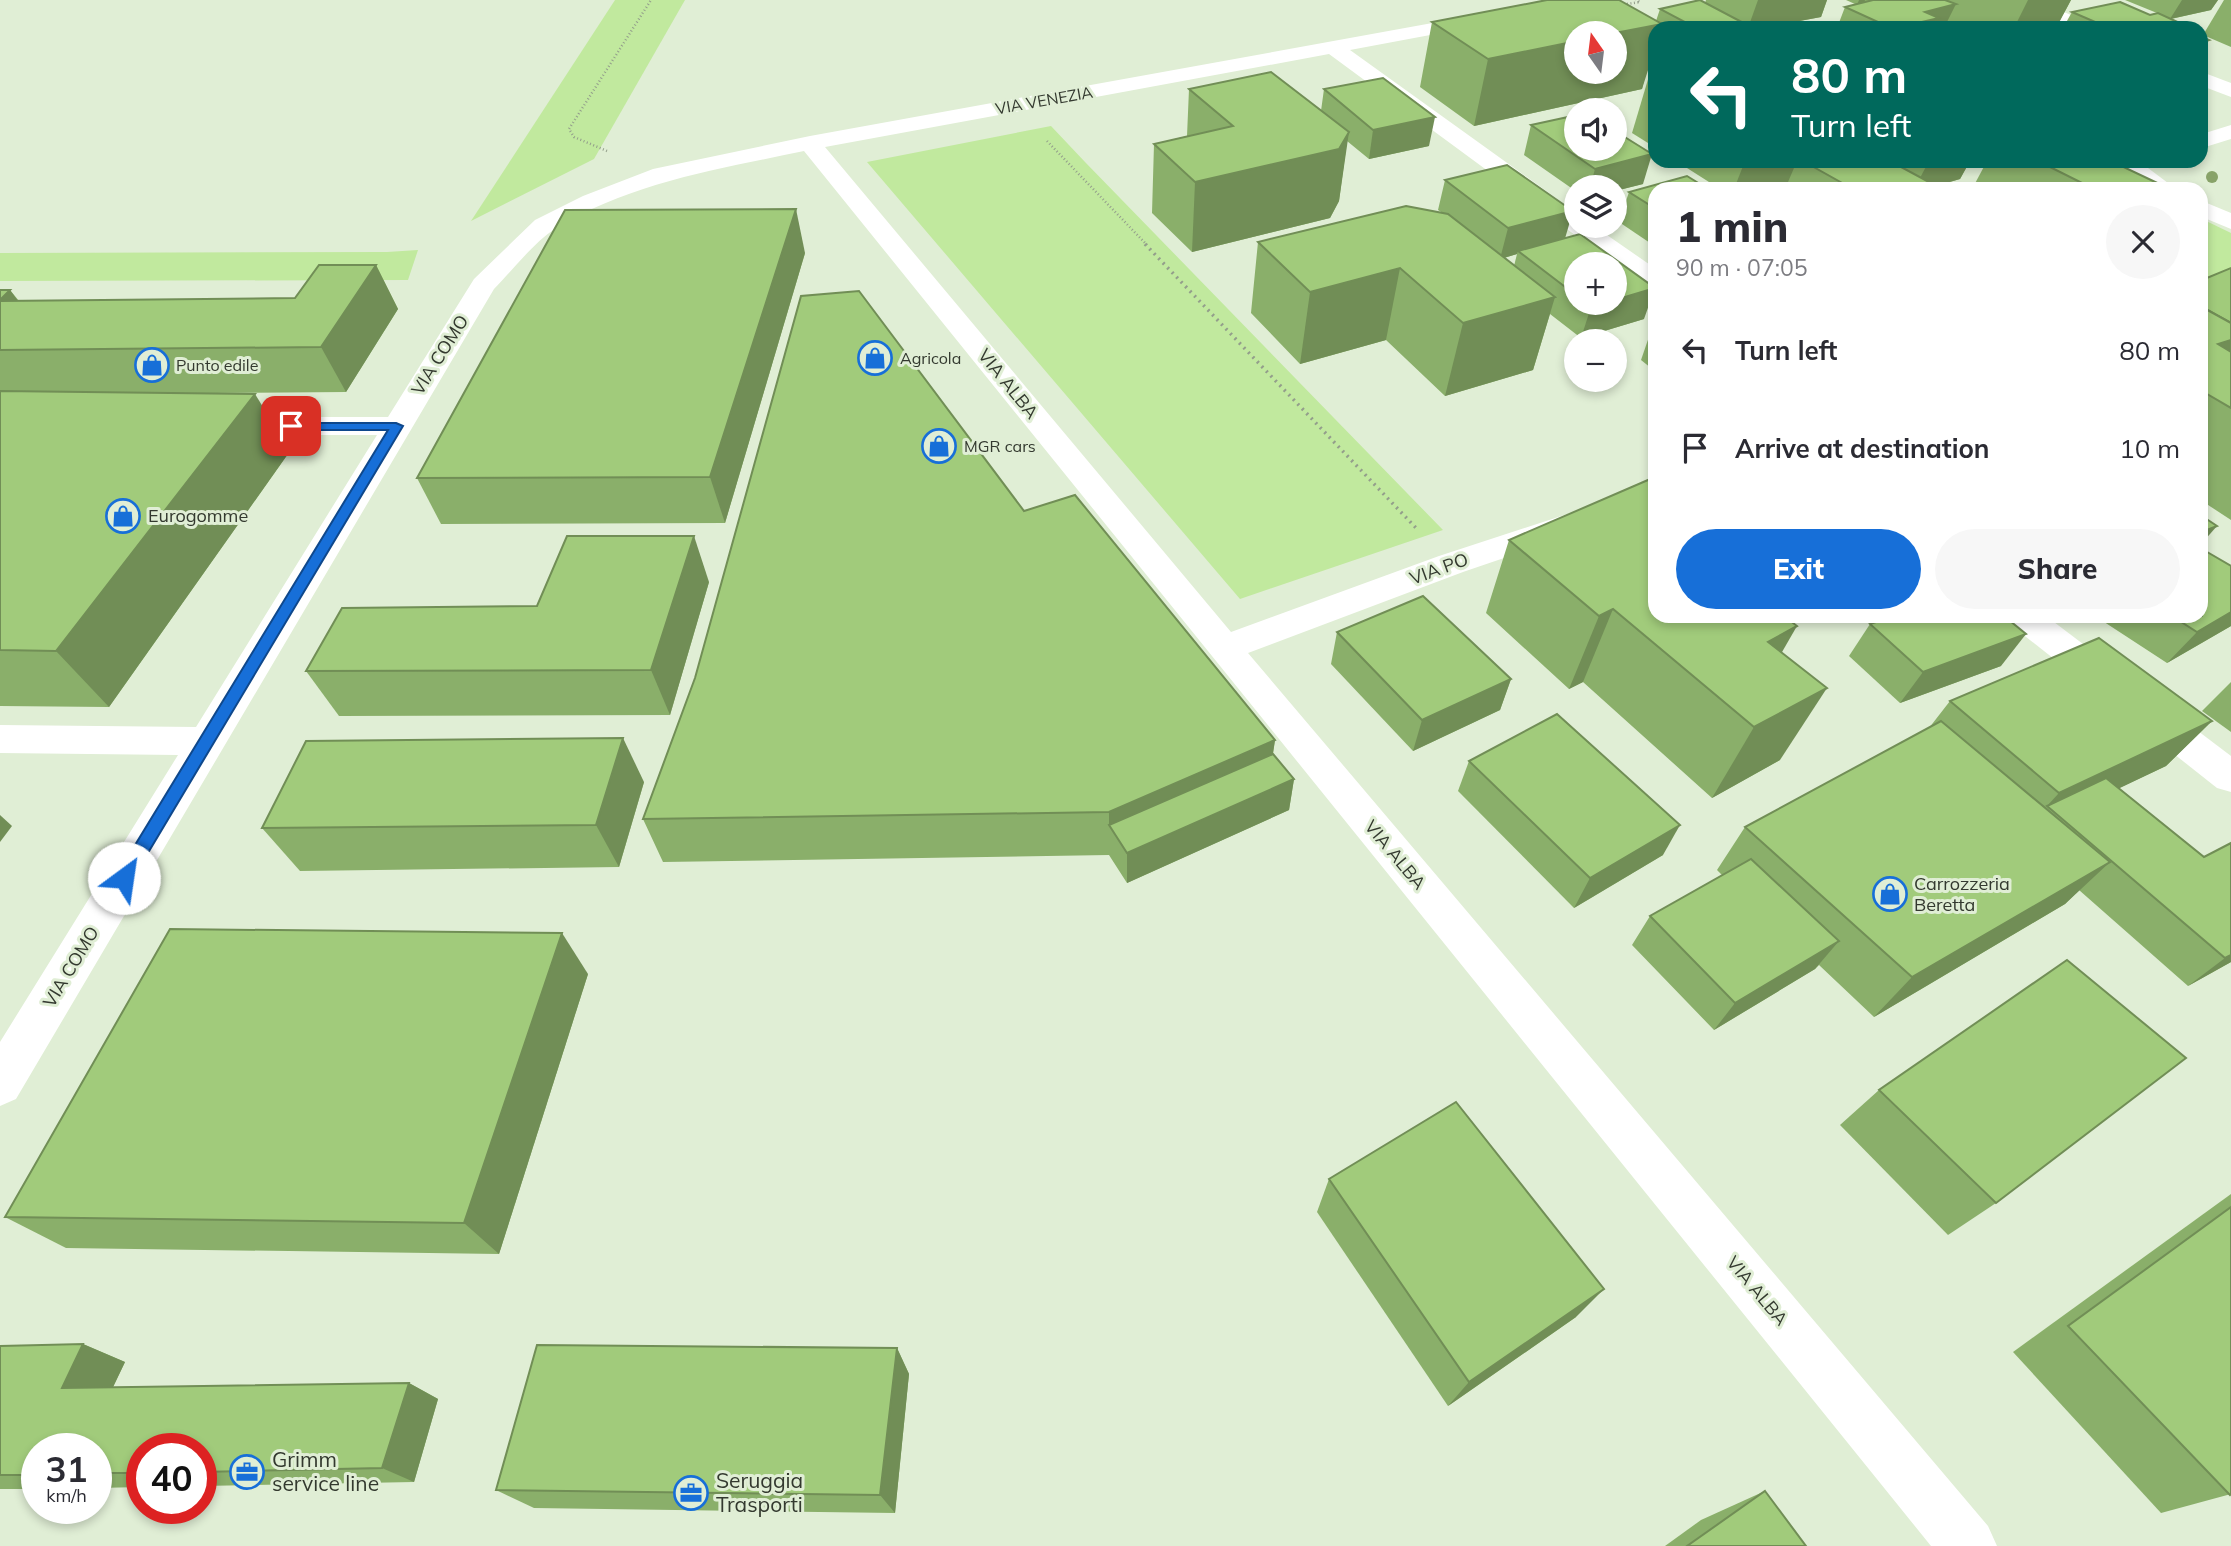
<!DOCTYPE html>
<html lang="en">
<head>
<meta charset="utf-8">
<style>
  :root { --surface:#fff; --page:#f7f7f7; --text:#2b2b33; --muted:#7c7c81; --accent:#176fd8 }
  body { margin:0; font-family:Mulish,sans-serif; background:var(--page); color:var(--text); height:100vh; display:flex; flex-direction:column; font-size:26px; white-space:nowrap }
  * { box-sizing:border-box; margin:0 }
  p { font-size:23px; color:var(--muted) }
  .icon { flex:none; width:38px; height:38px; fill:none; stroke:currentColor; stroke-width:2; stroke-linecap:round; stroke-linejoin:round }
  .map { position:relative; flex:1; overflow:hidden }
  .side { position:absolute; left:1648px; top:182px; width:560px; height:441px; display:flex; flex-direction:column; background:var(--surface); border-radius:21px; box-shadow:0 4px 10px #0003 }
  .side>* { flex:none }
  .hud { position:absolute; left:1648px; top:21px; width:560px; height:147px; border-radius:21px; box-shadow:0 4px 10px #0003; background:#00695c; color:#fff; overflow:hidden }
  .needle { width:46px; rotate:346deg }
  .buttons { position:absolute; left:1564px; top:21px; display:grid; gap:14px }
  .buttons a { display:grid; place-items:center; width:63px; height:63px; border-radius:50%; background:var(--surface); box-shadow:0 4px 10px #0003; font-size:35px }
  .speed { position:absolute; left:21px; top:1433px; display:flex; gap:14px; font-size:35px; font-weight:700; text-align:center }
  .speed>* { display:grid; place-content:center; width:91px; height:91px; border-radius:50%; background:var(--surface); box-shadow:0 4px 10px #0003; line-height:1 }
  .speed small { font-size:18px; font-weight:400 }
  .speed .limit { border:10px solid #d22; background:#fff; color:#111 }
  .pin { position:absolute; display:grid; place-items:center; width:60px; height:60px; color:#fff; margin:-30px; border-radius:14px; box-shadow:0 4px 10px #0006 }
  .me { position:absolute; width:77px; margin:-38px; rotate:31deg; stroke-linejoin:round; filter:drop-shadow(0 0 5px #0008) }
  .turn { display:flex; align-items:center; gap:24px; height:147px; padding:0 28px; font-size:32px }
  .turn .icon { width:91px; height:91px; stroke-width:2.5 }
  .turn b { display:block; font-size:49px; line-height:60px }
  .round { display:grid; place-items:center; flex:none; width:74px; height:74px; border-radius:37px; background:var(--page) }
  .summary { display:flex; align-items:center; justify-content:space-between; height:119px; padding:0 28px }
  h1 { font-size:42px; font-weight:800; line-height:52px }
  .action { display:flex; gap:14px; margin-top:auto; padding:14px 28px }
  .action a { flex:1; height:80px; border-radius:42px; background:var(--accent); color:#fff; font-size:28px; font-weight:800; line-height:80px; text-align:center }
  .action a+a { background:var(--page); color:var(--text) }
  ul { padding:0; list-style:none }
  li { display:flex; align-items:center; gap:21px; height:98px; padding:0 28px }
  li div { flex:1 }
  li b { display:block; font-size:26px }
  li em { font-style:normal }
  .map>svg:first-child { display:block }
</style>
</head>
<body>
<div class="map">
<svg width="2231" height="1546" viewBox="0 0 2231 1546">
  <rect width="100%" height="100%" fill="#e0eed5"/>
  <g fill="#c1e99e">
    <path d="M615 0H685L594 159 471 221Z"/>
    <path d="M1051 126 1085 162 1443 530 1240 599 867 162Z"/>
    <path d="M2202 219 2231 233V274L2202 281Z"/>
    <path d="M418 250 408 280 0 281V253L387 252Z"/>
  </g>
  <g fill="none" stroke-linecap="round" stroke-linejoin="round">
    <g stroke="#939e8b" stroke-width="2.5" stroke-dasharray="1 2.5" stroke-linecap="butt">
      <path d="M1627 4 1640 2 1636 0"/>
      <path d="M1047 141 1147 245"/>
      <path d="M607 151 574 137 569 129 651 0"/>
    </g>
    <path stroke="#939e8b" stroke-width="3.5" stroke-dasharray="2 4.5" stroke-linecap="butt" d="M1145 244 1418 530"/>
    <g fill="#fff" fill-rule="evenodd">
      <path d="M2010 0H2036L2092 24 2095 28H2068L2013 4Z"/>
      <path d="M1482 14 1489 16 1492 20 1489 24 1350 50 1577 213V226H1594L1656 269V290L1647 288 1329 54 825 147 1231 632 1439 556 1656 485V506L1463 572 1248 653 1988 1526 1997 1546H1931L804 151C719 169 631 182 555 229 534 242 512 271 494 289L16 1099 0 1106V1042L178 755 0 753V725L196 727 377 435H224L213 432 209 426 213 420 224 417H388L474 279 535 220 583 196 653 169 810 136Z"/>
      <path d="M1615 36 1656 56V71L1615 51Z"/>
      <path d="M2202 72 2231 83V97L2202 86Z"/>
      <path d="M2231 125V139L2202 148V134Z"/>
      <path d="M2124 161H2148V168L2176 189C2154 189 2127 188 2124 161Z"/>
      <path d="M2202 201 2231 213V229L2202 217Z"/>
      <path d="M2006 616H2046L2231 756V792L2217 788 2011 625Z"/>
    </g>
  </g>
  <circle fill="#88a269" cx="2212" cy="177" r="6"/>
  <g fill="#8aaf6a" fill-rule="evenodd">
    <path d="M1706 0H1827L1821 17 1761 28H1656L1642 89 1474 126 1420 87 1432 22 1656 21 1660 9 1705 3Z"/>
    <path d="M1846 0H2071L2056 28H1837L1845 7 1855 4Z"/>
    <path d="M2125 0H2218L2211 10 2171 19 2182 24 2180 28H2181H2063L2072 12 2150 15 2157 13Z"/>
    <path d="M2224 0H2231V47L2203 35Z"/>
    <path d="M1652 66H1656V148L1632 133Z"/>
    <path d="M1189 89 1321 111 1324 89 1429 146 1369 159 1347 141 1339 201 1330 218 1192 252 1152 213 1154 144 1187 136Z"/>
    <path d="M1531 125 1643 184 1615 191V187H1577V192L1524 155Z"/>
    <path d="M1676 161H1970L1960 179 1936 186 1942 189H1785L1788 182 1760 189H1720Z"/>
    <path d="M1987 161H2111L2170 189H1972Z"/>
    <path d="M1445 180 1565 239 1644 319 1581 338 1550 314 1533 370 1445 396 1386 340 1300 364 1251 313 1258 242 1441 212 1438 210ZM1517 254 1514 266 1504 258ZM1577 264 1615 303H1577Z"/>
    <path d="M1656 189V247L1619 222 1629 192Z"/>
    <path d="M805 253 725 523 441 524 417 478Z"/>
    <path d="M376 265 398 309 346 392 213 393 290 451 109 707 0 706V290H10L19 301 295 298Z"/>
    <path d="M2231 268V520L2202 501V280Z"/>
    <path d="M1656 327V372L1641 360 1652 328Z"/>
    <path d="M1024 511 1275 740 1273 754 1294 779 1289 810 1127 883 1109 855 663 862 643 819Z"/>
    <path d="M1509 540 1656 616 1782 653 1780 760 1712 798 1583 682 1569 689 1486 613Z"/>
    <path d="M2231 566V626L2167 663 2095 616H2202Z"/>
    <path d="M709 582 670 715 339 716 306 671 537 606Z"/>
    <path d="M1870 624 2001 666 1900 703 1849 656Z"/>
    <path d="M1337 632 1511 679 1500 710 1413 751 1331 664Z"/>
    <path d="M2231 682V732L2202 711Z"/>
    <path d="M1950 701 2212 721 2166 766 2119 788 2204 857 2231 843V962L2188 986 2079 890 2065 904 1874 1017 1819 965 1815 969 1714 1030 1632 945 1650 916 1722 875 1717 870 1745 827 1929 728Z"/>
    <path d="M1469 761 1663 855 1574 908 1458 791Z"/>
    <path d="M644 782 619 867 300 871 262 828Z"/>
    <path d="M588 974 499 1254 66 1248 5 1217Z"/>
    <path d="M1879 1090 1996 1203 1948 1235 1840 1125Z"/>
    <path d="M1329 1179 1576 1317 1448 1406 1317 1212Z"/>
    <path d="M2231 1194V1494L2161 1513 2013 1352Z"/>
    <path d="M83 1344 125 1362 113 1387 409 1383 438 1399 414 1482 201 1486V1449H142V1487L96 1488V1449H37V1489H0V1346Z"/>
    <path d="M897 1348 909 1374 895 1513 534 1508 496 1490Z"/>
    <path d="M1765 1491 1806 1546H1665L1701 1520Z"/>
  </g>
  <g fill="#718e56">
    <path d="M1758 0H1827L1821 17 1761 28H1748Z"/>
    <path d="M1859 0H1865L1864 4 1857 5Z"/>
    <path d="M2028 0H2071L2056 28H2014Z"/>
    <path d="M2182 0H2218L2211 10 2170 19Z"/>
    <path d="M1956 4 1944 28H1896L1925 12Z"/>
    <path d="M1662 24 1661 28H1656V45L1642 89 1474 126 1488 59 1577 41V72H1615V33Z"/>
    <path d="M2209 40 2202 53V42Z"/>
    <path d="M1435 117 1429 146 1369 159 1373 130Z"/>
    <path d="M1349 132 1339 201 1330 218 1192 252 1195 182Z"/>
    <path d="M1652 154 1643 184 1615 191V187H1590L1595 169Z"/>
    <path d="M1745 161H1797L1788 182 1759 189H1734Z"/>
    <path d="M1933 161H1970L1960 179 1925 189H1914L1928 163Z"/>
    <path d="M796 209 805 253 725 523 710 477Z"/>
    <path d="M1573 211 1564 242 1518 251 1517 254 1500 259 1508 228Z"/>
    <path d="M376 265 398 309 346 392 321 347Z"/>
    <path d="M1400 268 1386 340 1300 364 1310 292Z"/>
    <path d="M1655 288 1644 319 1581 338 1591 307 1605 303H1615V300Z"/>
    <path d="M10 290 43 335 0 303V300Z"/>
    <path d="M1555 297 1533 370 1445 396 1463 323Z"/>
    <path d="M2231 335V359L2206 378 2218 344Z"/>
    <path d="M255 394 290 451 109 707 56 651Z"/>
    <path d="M2217 526 2203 542 2202 543V532Z"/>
    <path d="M694 536 709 582 670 715 651 670Z"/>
    <path d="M1613 609 1583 682 1569 689 1599 616Z"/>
    <path d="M2231 612V626L2167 663 2197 632Z"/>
    <path d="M1797 626 1755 699 1768 642Z"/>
    <path d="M2026 634 2001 666 1900 703 1923 672Z"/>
    <path d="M1511 679 1500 710 1413 751 1422 720Z"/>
    <path d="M1827 688 1780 760 1712 798 1754 727Z"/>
    <path d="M2212 721 2166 766 2059 817 2047 806 2059 793Z"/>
    <path d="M623 738 644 782 619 867 596 825Z"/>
    <path d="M1275 740 1268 784 1109 825V812Z"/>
    <path d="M1294 779 1289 810 1127 883V853Z"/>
    <path d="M0 815 12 826 0 842Z"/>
    <path d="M1680 825 1663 855 1574 908 1590 878Z"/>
    <path d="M2110 862 2065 904 1874 1017 1912 977Z"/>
    <path d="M562 933 588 974 499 1254 464 1223Z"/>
    <path d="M1839 941 1815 969 1714 1030 1735 1003Z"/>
    <path d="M2231 955V962L2188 986 2225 958Z"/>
    <path d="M1604 1289 1576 1317 1448 1406 1469 1382Z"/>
    <path d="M83 1344 125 1362 105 1404 62 1388Z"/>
    <path d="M897 1348 909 1374 895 1513 880 1495Z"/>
    <path d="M409 1383 438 1399 414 1482 382 1468Z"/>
  </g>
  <g fill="#a1cb7b" stroke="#718e56" stroke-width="2">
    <path d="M1547 0H1619L1662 24 1615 33H1577V41L1488 59 1432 22Z"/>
    <path d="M1700 0 1753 28H1696L1660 9Z"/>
    <path d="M1873 0H1945L1956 4 1925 12 1939 18 1896 28H1891L1845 7Z"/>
    <path d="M2120 2 2150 15 2158 13 2182 24 2175 25 2181 28H2109L2072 12Z"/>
    <path d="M2202 37 2209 40 2202 42Z"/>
    <path d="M1271 72 1349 132 1339 149 1195 182 1154 144 1233 126 1189 89Z"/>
    <path d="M1383 78 1435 117 1373 130 1324 89Z"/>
    <path d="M1577 115V149H1615V131L1652 154 1595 169 1531 125Z"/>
    <path d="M1803 161H1890L1942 189H1853Z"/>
    <path d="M2038 161H2111L2170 189H2094Z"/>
    <path d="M1507 165 1573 211 1508 228 1445 180Z"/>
    <path d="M1687 176 1708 189H1656V209L1629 192Z"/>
    <path d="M1406 206 1448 214 1555 297 1463 323 1400 268 1310 292 1258 242Z"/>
    <path d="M796 209 710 477 417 478 565 210Z"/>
    <path d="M1580 234 1655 288 1615 300V264H1577V296L1518 251Z"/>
    <path d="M319 265H376L321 347 0 350V301L295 298Z"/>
    <path d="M2231 268V323L2202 307V280Z"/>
    <path d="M0 290H10L0 300Z"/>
    <path d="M859 291 1024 511 1075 495 1275 740 1109 812 643 819 695 678 801 296Z"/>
    <path d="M1586 303H1605L1591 307Z"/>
    <path d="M2202 307 2231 323V340L2218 344 2231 352V408L2202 391V380L2206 378 2202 376Z"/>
    <path d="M0 391 255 394 56 651 0 650Z"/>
    <path d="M1648 480 1656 486V616H1784L1797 626 1768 642 1827 688 1754 727 1613 609 1599 616 1509 540Z"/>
    <path d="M2202 516 2217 526 2202 532Z"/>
    <path d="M567 536H694L651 670 306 671 342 608 537 606Z"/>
    <path d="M2202 549 2231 566V612L2197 632 2172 616H2202Z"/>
    <path d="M1423 596 1511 679 1422 720 1337 632Z"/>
    <path d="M1894 616H2004L2026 634 1923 672 1870 624Z"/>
    <path d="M2099 638 2212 721 2059 793 1950 701Z"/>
    <path d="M1557 714 1680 825 1590 878 1469 761Z"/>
    <path d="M1941 721 2110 862 1912 977 1745 827Z"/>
    <path d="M623 738 596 825 262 828 306 741Z"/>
    <path d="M1273 754 1294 779 1127 853 1109 825Z"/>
    <path d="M2106 778 2204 857 2231 843V955L2225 958 2047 806Z"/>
    <path d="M1751 859 1839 941 1735 1003 1650 916Z"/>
    <path d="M170 929 562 933 464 1223 5 1217Z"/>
    <path d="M2067 960 2186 1058 1996 1203 1879 1090Z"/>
    <path d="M1456 1102 1604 1289 1469 1382 1329 1179Z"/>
    <path d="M2231 1207V1494L2230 1495 2068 1326Z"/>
    <path d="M83 1344 62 1388 409 1383 382 1468 201 1472V1449H142V1473H96V1449H37V1475H0V1346Z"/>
    <path d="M537 1345 897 1348 880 1495 496 1490Z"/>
    <path d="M1765 1491 1806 1546H1687Z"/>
  </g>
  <path fill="#176fd8" stroke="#0f488c" stroke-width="2" d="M396 423 403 426 130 883H118L116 878 118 873 388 430H291L284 426 291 423Z"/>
  <defs>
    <g id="shop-ring" transform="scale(1.75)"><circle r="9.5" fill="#e0eed5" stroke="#176fd8" stroke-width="1.5"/><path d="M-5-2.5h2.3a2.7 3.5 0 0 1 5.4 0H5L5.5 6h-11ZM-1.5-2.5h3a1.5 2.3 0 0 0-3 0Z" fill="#176fd8"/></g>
    <g id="office-ring" transform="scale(1.75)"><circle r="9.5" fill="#e0eed5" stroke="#176fd8" stroke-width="1.5"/><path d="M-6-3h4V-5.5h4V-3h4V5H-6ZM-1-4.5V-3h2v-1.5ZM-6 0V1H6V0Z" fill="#176fd8"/></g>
  </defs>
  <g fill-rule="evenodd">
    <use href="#shop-ring" x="875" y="358"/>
    <use href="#shop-ring" x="152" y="365"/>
    <use href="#shop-ring" x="939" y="446"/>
    <use href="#shop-ring" x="123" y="516"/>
    <use href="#shop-ring" x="1890" y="894"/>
    <use href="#office-ring" x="247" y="1472"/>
    <use href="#office-ring" x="691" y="1493"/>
  </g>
  <g text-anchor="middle" stroke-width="6" stroke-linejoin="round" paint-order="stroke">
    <g font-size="16" fill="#33392f" stroke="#e0eed5">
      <text transform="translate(1044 100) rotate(-10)" y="6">VIA VENEZIA</text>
    </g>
    <g font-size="16" fill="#33392f" stroke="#e0eed5" text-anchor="start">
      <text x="900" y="364">Agricola</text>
      <text x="176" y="371">Punto edile</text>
      <text x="964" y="452">MGR cars</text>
    </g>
    <g font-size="18" fill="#33392f" stroke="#e0eed5">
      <text transform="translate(440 355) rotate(-58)" y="6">VIA COMO</text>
      <text transform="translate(1008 384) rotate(51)" y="6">VIA ALBA</text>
      <text transform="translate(1439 569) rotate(-20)" y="6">VIA PO</text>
      <text transform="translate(1395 855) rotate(50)" y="6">VIA ALBA</text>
      <text transform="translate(71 967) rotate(-59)" y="6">VIA COMO</text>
      <text transform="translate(1757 1291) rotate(50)" y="6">VIA ALBA</text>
    </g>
    <g font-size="18" fill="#33392f" stroke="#e0eed5" text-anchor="start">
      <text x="148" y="522">Eurogomme</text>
      <text x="1914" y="890">Carrozzeria<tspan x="1914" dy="21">Beretta</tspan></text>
    </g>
    <g font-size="21" fill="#33392f" stroke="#e0eed5" text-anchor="start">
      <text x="272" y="1467">Grimm<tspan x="272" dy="24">service line</tspan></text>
      <text x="716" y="1488">Seruggia<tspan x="716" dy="24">Trasporti</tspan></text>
    </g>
  </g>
</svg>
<div class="buttons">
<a><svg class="needle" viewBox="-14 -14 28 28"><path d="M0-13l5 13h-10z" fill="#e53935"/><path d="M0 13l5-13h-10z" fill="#7c7c81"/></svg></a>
<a><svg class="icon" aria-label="sound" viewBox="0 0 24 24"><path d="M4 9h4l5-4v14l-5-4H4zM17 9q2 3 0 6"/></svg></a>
<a><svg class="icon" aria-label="layers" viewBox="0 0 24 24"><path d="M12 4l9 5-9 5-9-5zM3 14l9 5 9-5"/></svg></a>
<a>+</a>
<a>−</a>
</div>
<div class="speed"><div>31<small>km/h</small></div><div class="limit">40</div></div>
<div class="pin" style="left:291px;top:426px;background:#d93025"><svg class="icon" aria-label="arrive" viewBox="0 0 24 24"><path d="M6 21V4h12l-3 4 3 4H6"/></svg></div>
<svg class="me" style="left:124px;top:878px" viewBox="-20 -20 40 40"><circle r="19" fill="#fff"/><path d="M0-13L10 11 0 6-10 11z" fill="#176fd8"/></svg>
<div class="hud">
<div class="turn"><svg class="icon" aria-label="left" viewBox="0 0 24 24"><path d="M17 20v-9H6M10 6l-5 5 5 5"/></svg><div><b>80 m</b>Turn left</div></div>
</div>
<section class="side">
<div class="summary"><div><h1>1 min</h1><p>90 m · 07:05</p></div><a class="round"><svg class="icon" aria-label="close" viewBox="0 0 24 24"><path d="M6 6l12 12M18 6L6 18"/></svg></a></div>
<ul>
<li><svg class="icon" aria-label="left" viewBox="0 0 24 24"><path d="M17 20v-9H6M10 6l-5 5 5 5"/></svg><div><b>Turn left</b></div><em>80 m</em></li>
<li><svg class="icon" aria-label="arrive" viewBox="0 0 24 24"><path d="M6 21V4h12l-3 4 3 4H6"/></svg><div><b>Arrive at destination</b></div><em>10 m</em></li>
</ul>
<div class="action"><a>Exit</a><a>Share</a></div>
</section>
</div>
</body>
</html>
